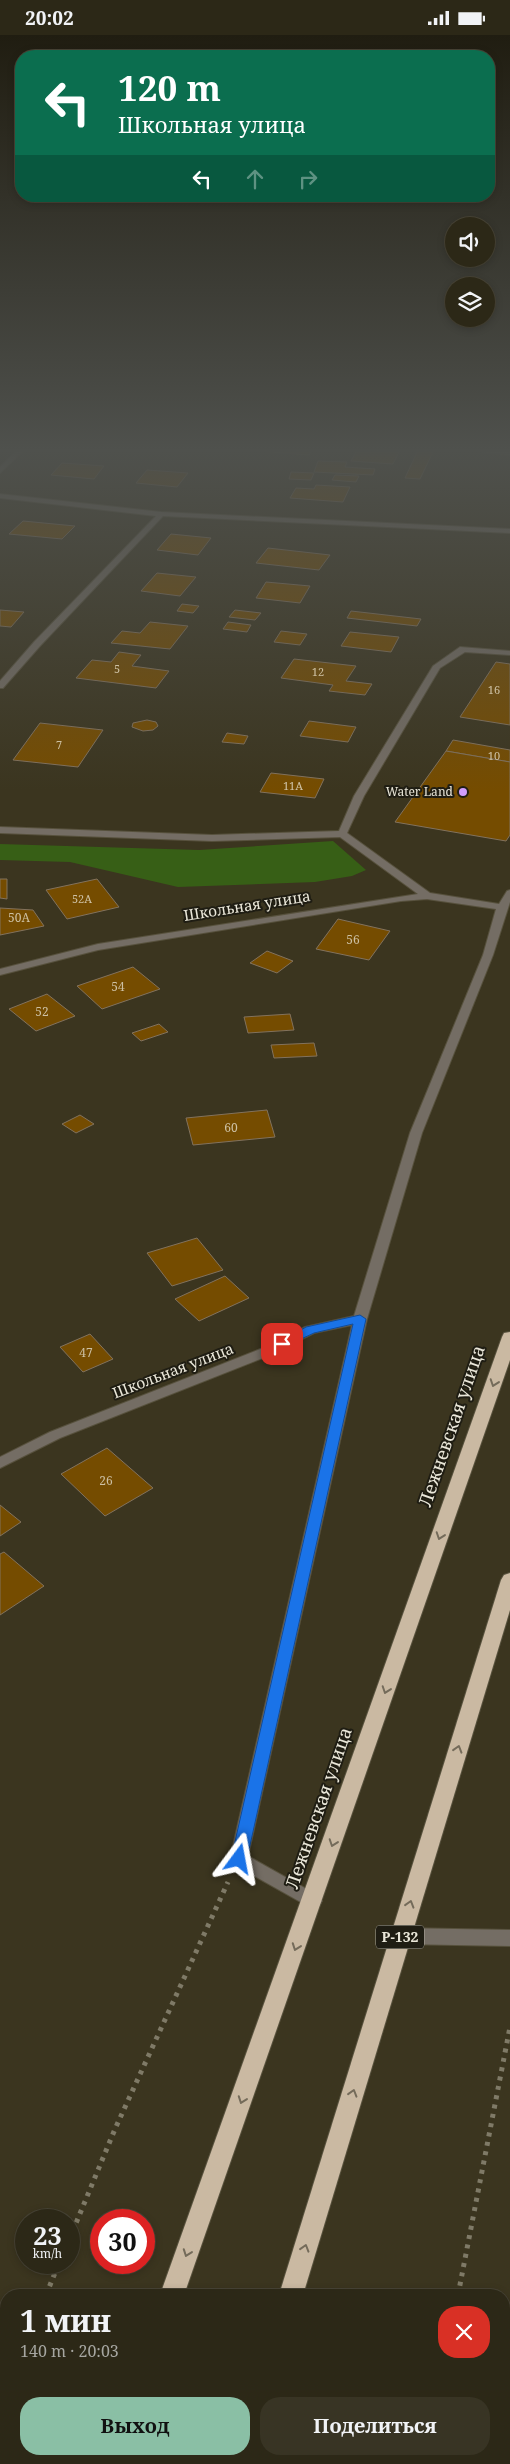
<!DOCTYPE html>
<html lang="ru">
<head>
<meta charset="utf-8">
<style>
  :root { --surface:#2c2817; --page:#383424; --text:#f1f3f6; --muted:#a6a6a1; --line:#484436; --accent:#8abfa5 }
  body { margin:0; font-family:"Noto Serif",serif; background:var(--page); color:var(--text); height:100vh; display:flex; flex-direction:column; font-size:19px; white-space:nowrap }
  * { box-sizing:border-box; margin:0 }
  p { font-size:16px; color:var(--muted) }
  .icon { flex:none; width:28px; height:28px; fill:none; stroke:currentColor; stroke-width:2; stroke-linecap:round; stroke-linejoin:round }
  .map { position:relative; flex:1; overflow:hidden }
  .drawer { position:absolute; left:0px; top:2254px; width:510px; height:176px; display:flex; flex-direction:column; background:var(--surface); border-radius:20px 20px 0 0; box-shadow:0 2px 8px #0003,0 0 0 1px var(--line) }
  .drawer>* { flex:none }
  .guide { position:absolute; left:15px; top:15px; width:480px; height:152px; border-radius:20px; box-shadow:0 2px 8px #0003,0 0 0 1px var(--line); background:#0b6e4f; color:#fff; overflow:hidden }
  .fabs { position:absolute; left:445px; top:182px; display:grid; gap:10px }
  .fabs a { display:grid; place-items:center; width:50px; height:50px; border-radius:50%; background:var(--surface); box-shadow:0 2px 8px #0003,0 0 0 1px var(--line); font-size:25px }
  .speed { position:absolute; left:15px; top:2174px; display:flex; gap:10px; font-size:25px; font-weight:700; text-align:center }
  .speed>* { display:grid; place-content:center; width:65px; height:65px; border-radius:50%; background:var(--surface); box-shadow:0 2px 8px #0003,0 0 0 1px var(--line); line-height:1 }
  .speed small { font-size:12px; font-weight:400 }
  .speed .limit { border:8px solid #d22; background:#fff; color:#111 }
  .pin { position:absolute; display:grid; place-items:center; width:42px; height:42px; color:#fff; margin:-21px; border-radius:10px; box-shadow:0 2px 8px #0006 }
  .me { position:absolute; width:55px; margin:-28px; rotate:13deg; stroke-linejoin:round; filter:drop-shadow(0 0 4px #0008) }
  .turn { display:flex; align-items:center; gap:18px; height:105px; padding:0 20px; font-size:22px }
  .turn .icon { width:65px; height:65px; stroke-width:2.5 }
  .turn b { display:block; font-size:35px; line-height:42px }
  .lanes { display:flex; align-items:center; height:48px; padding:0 20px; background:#0003; justify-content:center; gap:25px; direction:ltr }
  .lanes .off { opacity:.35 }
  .round { display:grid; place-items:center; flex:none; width:52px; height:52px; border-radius:20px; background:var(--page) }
  .summary { display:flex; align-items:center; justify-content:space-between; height:85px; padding:0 20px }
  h1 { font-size:30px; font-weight:700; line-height:38px }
  .cta { display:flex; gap:10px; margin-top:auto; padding:10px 20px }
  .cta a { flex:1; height:58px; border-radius:20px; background:var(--accent); color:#111; font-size:20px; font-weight:700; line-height:58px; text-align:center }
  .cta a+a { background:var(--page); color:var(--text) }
  .status { display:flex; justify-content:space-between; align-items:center; height:35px; padding:0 25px; background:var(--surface); direction:ltr }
  .status svg { height:14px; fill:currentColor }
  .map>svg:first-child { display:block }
</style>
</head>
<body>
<div class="status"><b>20:02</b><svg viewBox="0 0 49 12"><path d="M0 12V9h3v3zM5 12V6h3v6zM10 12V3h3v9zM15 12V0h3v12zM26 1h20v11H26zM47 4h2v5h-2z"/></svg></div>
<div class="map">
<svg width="510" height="2429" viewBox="0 0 510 2429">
  <rect width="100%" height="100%" fill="#3b351f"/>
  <path fill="#375f16" d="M333 806 366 835 352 841 315 847 178 852 70 827 0 825V809L199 815Z"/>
  <g fill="#754c00" stroke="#82725d">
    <path d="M248 415H312L309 420Z"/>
    <path d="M357 415H370L399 417 393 429 351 426Z"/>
    <path d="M418 415H434L420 444 405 443Z"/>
    <path d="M318 426 347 427 345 432 375 434 373 440 314 437Z"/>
    <path d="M62 428 104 431 94 444 51 440Z"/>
    <path d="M147 435 188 438 177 452 136 448Z"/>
    <path d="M291 437 314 438 311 445 289 444Z"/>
    <path d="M335 440 359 441 356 447 332 445Z"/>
    <path d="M316 450 350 452 343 467 290 463 296 453 314 454Z"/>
    <path d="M23 486 75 491 62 504 9 499Z"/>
    <path d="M171 499 211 503 198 520 157 515Z"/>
    <path d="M268 513 330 520 319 535 256 528Z"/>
    <path d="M157 538 196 542 180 561 141 556Z"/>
    <path d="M266 547 310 551 300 568 256 563Z"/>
    <path d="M182 569 199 571 193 578 177 576Z"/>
    <path d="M0 575 24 577 11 592 0 591Z"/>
    <path d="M235 575 261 578 255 585 229 582Z"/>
    <path d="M351 576 421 584 417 591 347 583Z"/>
    <path d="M150 587 188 591 170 614 111 608 122 596 140 598Z"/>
    <path d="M228 587 251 590 247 597 223 594Z"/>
    <path d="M281 596 307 599 300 610 274 607Z"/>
    <path d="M350 597 399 602 391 617 341 611Z"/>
    <path d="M119 617 141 620 132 631 169 636 156 653 76 643 92 625 111 627Z"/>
    <path d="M294 624 356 631 346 646 372 649 365 660 329 656 333 650 281 643Z"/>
    <path d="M496 627 510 629V690L460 682Z"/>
    <path d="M147 685 156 687 158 691 153 695 143 696 132 692 133 688Z"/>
    <path d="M309 686 356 692 348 707 300 701Z"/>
    <path d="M40 688 103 695 78 732 13 725Z"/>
    <path d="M227 698 248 701 244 709 222 707Z"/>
    <path d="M453 705 510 715V727L446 716Z"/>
    <path d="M446 716 510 727V800L506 806 395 787Z"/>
    <path d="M271 738 324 744 315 763 260 757Z"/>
    <path d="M0 844H7V864L0 863Z"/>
    <path d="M97 844 119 872 67 884 46 855Z"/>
    <path d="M0 873 33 875 44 891 0 900Z"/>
    <path d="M338 884 390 896 369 925 316 914Z"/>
    <path d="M267 916 293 926 277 938 250 928Z"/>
    <path d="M133 932 160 954 102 974 77 951Z"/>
    <path d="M47 959 75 981 36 996 9 974Z"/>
    <path d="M290 979 294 995 248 998 244 982Z"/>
    <path d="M159 989 168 997 141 1006 132 998Z"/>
    <path d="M314 1008 317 1021 274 1023 271 1010Z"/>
    <path d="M267 1075 275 1102 193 1110 186 1083Z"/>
    <path d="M80 1080 94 1089 76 1098 62 1089Z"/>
    <path d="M197 1203 223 1235 172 1251 147 1218Z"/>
    <path d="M225 1241 249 1263 199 1286 175 1264Z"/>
    <path d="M90 1299 113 1324 83 1337 60 1312Z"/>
    <path d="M107 1413 153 1453 105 1481 61 1439Z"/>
    <path d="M0 1470 21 1487 0 1501Z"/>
    <path d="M4 1517 44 1551 0 1580V1519Z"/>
  </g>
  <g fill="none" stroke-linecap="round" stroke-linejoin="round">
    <g stroke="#57513d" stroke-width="2">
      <g id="street">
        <path d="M17 415H24L0 438V432Z"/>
        <path d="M479 415 510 416V420L482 417Z"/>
        <path d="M0 459 161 477 510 494V498L163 481 40 611 3 653H0V646L34 607 156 481 0 463Z"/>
        <path d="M460 612 510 616V620L465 617 440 633 364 761 347 798 430 858 499 869 507 856 510 855V867L493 920 422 1098 367 1284 248 1821 319 1861 322 1866 319 1871 313 1874 233 1829 230 1824 352 1290 314 1298 273 1319 60 1403 0 1433V1422L50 1397 263 1313 305 1292 354 1281 410 1098 483 920 496 874 427 864 401 866 98 915 0 940V934L98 909 418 859 340 802 212 806 0 798V792L212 800 339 796 354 761 433 631Z"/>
        <path d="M401 1893 510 1895V1911L401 1909 395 1907 392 1901 395 1895Z"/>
      </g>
    </g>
    <g stroke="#57513d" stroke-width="2">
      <g id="highway">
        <path d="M510 1297V1325L184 2260H160L502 1302 504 1298Z"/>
        <path d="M510 1538V1575L303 2260H279L501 1545 504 1540Z"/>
        <path d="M101 2424H127L125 2429H99Z"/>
        <path d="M228 2424H254L252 2429H226Z"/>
      </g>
    </g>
    <g stroke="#7f7a67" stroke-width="5" stroke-dasharray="4 5.5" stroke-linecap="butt">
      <path d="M69 2205 115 2094 228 1847"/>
      <path d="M46 2260 59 2228"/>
      <path d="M458 2260 510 1992"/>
      <path d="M0 2371 6 2356"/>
      <path d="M425 2429 426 2424"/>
    </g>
    <use href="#street" fill="#746d64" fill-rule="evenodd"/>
    <use href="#highway" fill="#cab9a2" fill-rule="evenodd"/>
  </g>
  <defs><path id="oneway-chevron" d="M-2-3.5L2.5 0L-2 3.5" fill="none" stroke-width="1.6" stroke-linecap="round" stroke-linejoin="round" transform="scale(1.25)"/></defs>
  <g stroke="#746b5a">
    <use href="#oneway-chevron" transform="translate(494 1348) rotate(109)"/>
    <use href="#oneway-chevron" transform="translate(440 1501) rotate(109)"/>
    <use href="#oneway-chevron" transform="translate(386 1655) rotate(109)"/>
    <use href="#oneway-chevron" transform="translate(458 1714) rotate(-73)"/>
    <use href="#oneway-chevron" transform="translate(333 1808) rotate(109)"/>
    <use href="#oneway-chevron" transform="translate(410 1869) rotate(-73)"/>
    <use href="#oneway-chevron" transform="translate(296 1912) rotate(110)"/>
    <use href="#oneway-chevron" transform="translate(353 2058) rotate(-73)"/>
    <use href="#oneway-chevron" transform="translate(242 2065) rotate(110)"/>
    <use href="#oneway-chevron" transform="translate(305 2213) rotate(-73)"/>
    <use href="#oneway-chevron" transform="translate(187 2218) rotate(110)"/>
  </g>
  <linearGradient id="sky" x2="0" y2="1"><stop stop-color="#201d11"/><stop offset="0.55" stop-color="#4f514d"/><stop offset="1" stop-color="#4f514d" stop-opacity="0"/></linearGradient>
  <rect width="510" height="755" fill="url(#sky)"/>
  <path fill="#1a73e8" stroke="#114b97" d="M360 1280 366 1284 247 1824 244 1828 239 1830 234 1828 231 1824 353 1289 314 1298 282 1313 276 1309 306 1292Z"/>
  <circle fill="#d19dfe" stroke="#1f1d13" stroke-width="2" cx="463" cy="757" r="5"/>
  <g text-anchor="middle" stroke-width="4" stroke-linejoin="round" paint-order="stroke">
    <g font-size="11" fill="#cdc0a3">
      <text x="117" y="638">5</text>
      <text x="318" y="641">12</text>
      <text x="494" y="659">16</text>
      <text x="59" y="714">7</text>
      <text x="494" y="725">10</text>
      <text x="293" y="755">11А</text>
      <text x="82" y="868">52А</text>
    </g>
    <g font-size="12" fill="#eae7d9" stroke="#1f1d13" text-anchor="end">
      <text x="453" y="761">Water Land</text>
    </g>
    <g font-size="12" fill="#cdc0a3">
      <text x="19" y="887">50А</text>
      <text x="353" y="909">56</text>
      <text x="118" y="956">54</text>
      <text x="42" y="981">52</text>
      <text x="231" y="1097">60</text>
      <text x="86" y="1322">47</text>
      <text x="106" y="1450">26</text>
    </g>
    <rect fill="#1f1d13" stroke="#adaa9e" stroke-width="1" x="376" y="1890.5" width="48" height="23" rx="4"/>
    <g font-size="14" font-weight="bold" fill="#eae7d9">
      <text x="400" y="1907">Р-132</text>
    </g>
    <g font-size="15" fill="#eae7d9" stroke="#1f1d13">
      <text transform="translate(247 871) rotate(-9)" y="5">Школьная улица</text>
      <text transform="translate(173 1336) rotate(-21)" y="5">Школьная улица</text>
    </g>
    <g font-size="18" fill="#eae7d9" stroke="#1f1d13">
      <text transform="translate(452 1391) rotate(-71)" y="6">Лежневская улица</text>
      <text transform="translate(319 1773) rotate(-71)" y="6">Лежневская улица</text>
    </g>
  </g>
</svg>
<div class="fabs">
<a><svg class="icon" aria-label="sound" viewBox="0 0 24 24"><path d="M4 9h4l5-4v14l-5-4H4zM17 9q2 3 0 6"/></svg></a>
<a><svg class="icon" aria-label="layers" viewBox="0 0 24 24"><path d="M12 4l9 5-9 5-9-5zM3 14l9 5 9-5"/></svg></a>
</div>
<div class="speed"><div>23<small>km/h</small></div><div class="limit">30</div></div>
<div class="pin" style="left:282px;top:1309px;background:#d93025"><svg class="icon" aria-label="arrive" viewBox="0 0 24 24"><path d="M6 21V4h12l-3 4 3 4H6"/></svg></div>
<svg class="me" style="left:239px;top:1824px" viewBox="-20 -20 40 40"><path d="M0-17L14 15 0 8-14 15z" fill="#1a73e8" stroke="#fff" stroke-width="4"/></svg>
<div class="guide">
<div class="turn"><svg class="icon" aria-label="left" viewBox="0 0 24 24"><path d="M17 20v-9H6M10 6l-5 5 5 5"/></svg><div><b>120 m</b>Школьная улица</div></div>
<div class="lanes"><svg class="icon" aria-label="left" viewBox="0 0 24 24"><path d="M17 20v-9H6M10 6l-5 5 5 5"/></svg><svg class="icon off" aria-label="ahead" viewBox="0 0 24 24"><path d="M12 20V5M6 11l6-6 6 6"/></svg><svg class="icon off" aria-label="right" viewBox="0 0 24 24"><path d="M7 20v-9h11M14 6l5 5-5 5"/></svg></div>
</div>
<section class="drawer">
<div class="summary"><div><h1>1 мин</h1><p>140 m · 20:03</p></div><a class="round" style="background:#d93025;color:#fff"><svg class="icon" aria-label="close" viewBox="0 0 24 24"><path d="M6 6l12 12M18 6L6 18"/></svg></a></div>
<div class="cta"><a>Выход</a><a>Поделиться</a></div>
</section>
</div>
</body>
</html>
